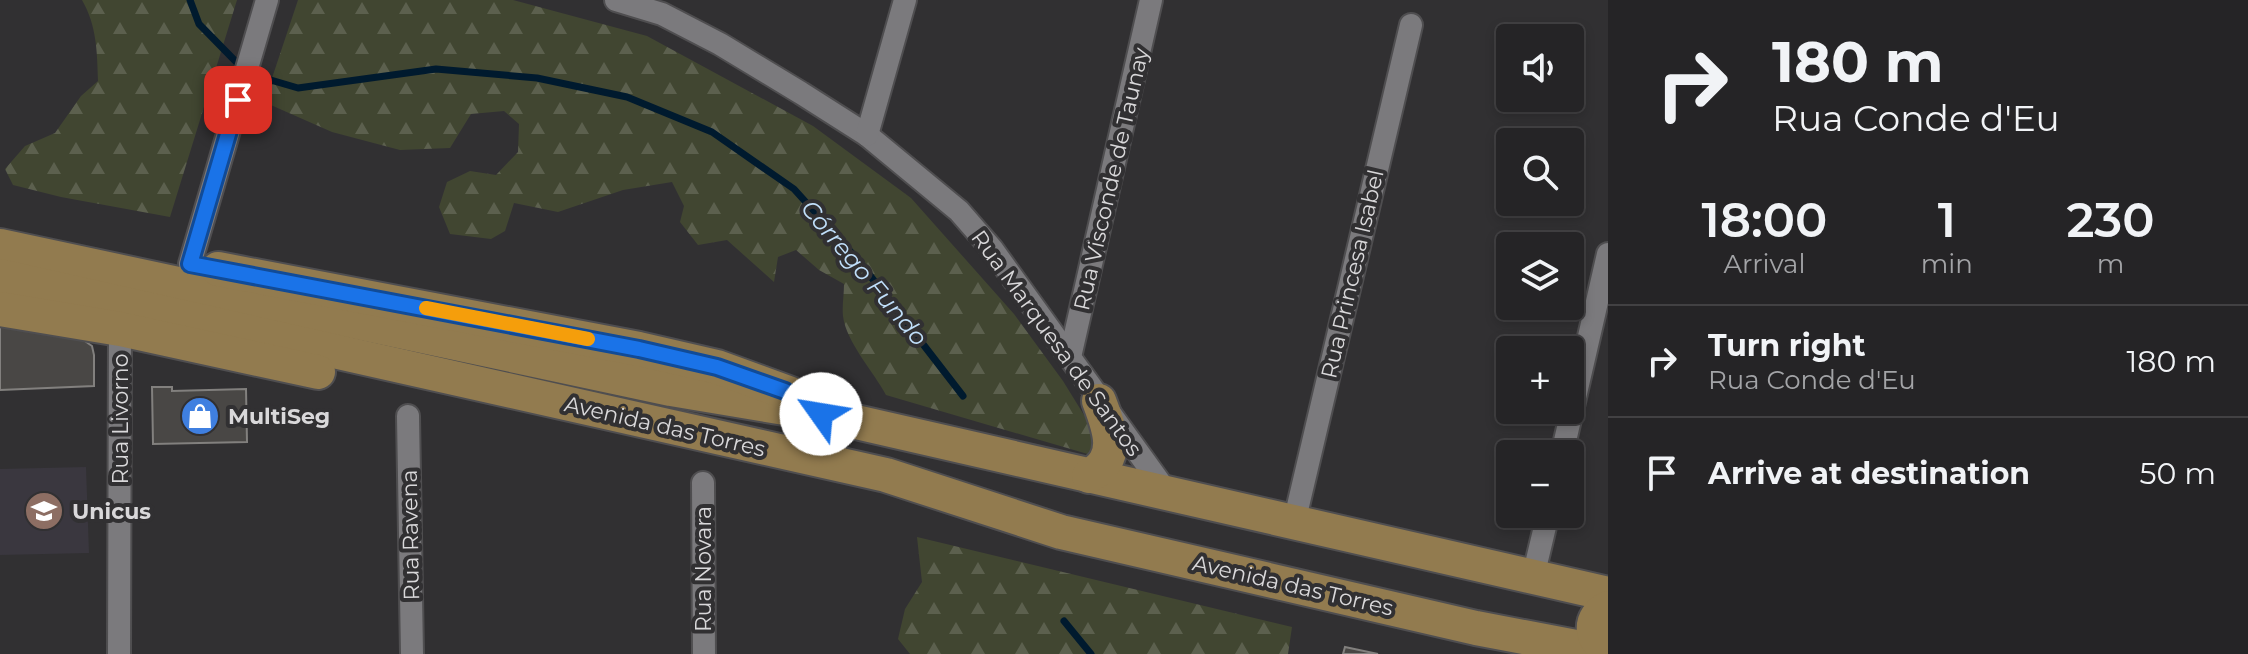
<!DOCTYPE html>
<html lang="en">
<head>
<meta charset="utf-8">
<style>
  :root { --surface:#252426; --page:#313032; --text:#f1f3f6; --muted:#a3a4a7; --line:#424143 }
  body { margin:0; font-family:Montserrat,sans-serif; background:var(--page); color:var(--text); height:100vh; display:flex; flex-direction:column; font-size:30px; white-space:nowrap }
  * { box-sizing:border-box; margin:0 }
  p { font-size:26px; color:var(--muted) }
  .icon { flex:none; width:44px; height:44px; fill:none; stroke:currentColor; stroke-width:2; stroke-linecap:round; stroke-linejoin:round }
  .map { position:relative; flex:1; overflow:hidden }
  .details { display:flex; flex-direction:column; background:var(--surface); width:640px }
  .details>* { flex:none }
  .banner { background:#252426; color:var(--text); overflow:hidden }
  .buttons { position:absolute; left:1496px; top:24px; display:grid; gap:16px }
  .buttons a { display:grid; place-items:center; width:88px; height:88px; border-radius:8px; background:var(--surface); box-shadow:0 4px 12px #0003,0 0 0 2px var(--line); font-size:40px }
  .pin { position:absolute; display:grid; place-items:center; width:68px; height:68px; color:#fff; margin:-34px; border-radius:16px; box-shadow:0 4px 12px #0006 }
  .me { position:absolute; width:88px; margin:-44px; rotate:302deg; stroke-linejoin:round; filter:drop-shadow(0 0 6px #0008) }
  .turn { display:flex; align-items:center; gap:28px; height:168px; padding:0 32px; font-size:36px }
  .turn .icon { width:104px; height:104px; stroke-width:2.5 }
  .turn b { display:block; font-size:56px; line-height:68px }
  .eta { display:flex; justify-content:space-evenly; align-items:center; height:136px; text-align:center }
  .eta b { font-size:48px; font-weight:600; line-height:56px }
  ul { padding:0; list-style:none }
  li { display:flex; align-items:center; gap:24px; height:112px; padding:0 32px; border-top:2px solid var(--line) }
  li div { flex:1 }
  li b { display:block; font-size:30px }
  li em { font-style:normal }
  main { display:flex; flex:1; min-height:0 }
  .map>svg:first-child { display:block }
</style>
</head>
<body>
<main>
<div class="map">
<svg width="1608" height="654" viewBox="0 0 1608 654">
  <defs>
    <pattern id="forest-firs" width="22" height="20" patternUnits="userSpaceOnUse" patternTransform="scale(2)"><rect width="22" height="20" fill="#414631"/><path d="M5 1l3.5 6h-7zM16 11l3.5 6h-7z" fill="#5c604e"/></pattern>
  </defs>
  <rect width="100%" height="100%" fill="#313032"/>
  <path fill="#3a373f" d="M86 467 89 553 0 555V469Z"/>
  <g fill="url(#forest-firs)">
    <path d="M82 0H237L170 217 61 197 13 185 5 169 25 146 55 133 81 96 98 81C97 52 97 26 82 0Z"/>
    <path d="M298 0H513L647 36 813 126 911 198 1014 314 1063 381 1100 441 1091 455 886 395C874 372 846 342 843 316 842 306 844 295 844 284L819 270 796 250 778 257 774 282 727 240 698 245 680 222 684 206 672 182 623 190 558 212 514 203 505 231 491 239 450 234 439 207 447 182 470 171 496 175 518 152 519 124 504 111 471 114 450 148 400 150 332 132 264 102Z"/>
    <path d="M917 537 1292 627 1288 654H910L898 639 905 609 922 582Z"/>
  </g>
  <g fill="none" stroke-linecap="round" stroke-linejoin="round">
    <g stroke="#001a2e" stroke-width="7">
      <path d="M190 0 199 24 247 73 298 88 436 69 537 78 627 97 712 132 794 189 858 260 963 396"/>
      <path d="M1064 621 1091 654"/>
    </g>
  </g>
  <g fill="#494745" stroke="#82807e" stroke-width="2">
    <path d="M0 322 82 339 92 346 94 355V386L0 390Z"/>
    <path d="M152 387H172V391L246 389 247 442 153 444Z"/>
    <path d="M1345 647 1378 654H1343Z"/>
  </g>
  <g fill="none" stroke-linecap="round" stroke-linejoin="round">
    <g stroke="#4f4e50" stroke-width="26">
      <g id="street">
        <path d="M616 0 662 14 720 44 801 93 867 135 959 211 992 249 1168 494"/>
        <path d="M867 135 905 0"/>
        <path d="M190 264 267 0"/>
        <path d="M1070 357 1151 0"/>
        <path d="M408 416 412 654"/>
        <path d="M1562 454 1608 254"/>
        <path d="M703 483 704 654"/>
        <path d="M1294 523 1411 25"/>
        <path d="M1533 577 1548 514"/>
        <path d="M119 654 120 329"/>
      </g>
    </g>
    <g stroke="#4f4e50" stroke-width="38">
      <g id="primary">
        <path d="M0 246 671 389 821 414 1608 594"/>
        <path d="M218 269 639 349 717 367 791 394"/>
        <path d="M0 276 886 475 1061 532 1476 628 1608 653"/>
        <path d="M0 309 120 329 318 372"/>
        <path d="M1089 476C1121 458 1110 430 1099 401"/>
        <path d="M1608 608C1588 618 1590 639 1608 650"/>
      </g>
    </g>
    <use href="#street" stroke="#7b7a7d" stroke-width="22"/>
    <use href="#primary" stroke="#927b4f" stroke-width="34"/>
  </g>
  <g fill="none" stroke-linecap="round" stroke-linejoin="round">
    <g stroke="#114b97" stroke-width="20">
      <path id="route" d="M238 100 190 264 639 349 717 367 785 391 821 414"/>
    </g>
    <use href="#route" stroke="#1a73e8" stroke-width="14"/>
    <path stroke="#f59e0b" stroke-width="14" d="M426 308 588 339"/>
  </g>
  <defs>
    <g id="shop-disc" transform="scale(2)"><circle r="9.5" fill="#3f7fe0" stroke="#313032"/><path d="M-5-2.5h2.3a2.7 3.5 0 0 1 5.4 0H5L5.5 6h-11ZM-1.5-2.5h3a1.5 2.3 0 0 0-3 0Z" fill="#fff"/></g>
    <g id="school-disc" transform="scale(2)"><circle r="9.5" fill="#8d6e63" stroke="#313032"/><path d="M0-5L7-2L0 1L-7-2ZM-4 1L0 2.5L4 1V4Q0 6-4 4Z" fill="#fff"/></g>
  </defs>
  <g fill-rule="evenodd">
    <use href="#shop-disc" x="200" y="416"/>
    <use href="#school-disc" x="44" y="511"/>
  </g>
  <g text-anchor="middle" stroke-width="8" stroke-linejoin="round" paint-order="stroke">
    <g font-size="22" fill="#d9d8da" stroke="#313032">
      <text transform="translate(1111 179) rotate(-77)" y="8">Rua Visconde de Taunay</text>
      <text transform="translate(1352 274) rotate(-77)" y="8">Rua Princesa Isabel</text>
      <text transform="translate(1057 343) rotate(54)" y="8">Rua Marquesa de Santos</text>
      <text transform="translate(120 419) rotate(-90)" y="8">Rua Livorno</text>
      <text transform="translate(665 426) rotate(13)" y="8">Avenida das Torres</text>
      <text transform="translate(410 535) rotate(-91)" y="8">Rua Ravena</text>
      <text transform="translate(703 569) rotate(-90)" y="8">Rua Novara</text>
      <text transform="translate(1293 585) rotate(13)" y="8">Avenida das Torres</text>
    </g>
    <g font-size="22" font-weight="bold" fill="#d9d8da" stroke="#313032" text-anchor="start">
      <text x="228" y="424">MultiSeg</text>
      <text x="72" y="519">Unicus</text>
    </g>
    <g font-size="24" font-style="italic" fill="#c0dffa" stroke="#313032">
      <text transform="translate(864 273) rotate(50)" y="8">Córrego Fundo</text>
    </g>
  </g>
</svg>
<div class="buttons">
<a><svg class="icon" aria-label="sound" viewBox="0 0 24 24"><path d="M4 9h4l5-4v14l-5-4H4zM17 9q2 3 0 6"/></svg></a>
<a><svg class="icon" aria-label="search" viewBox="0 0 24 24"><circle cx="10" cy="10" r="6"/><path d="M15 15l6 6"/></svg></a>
<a><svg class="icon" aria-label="layers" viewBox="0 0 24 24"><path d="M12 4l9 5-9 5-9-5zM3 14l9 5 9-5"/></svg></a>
<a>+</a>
<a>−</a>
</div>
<div class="pin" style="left:238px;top:100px;background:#d93025"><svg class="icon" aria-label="arrive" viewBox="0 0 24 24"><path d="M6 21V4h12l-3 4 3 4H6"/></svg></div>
<svg class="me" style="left:821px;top:414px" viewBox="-20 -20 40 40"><circle r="19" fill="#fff"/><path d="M0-13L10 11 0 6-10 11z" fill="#1a73e8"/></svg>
</div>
<section class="details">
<div class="banner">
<div class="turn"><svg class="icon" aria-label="right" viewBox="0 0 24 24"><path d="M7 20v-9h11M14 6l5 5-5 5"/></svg><div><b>180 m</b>Rua Conde d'Eu</div></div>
</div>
<div class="eta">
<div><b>18:00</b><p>Arrival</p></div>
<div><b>1</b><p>min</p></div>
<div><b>230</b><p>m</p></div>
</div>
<ul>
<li><svg class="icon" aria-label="right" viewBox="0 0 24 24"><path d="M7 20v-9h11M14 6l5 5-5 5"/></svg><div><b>Turn right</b><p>Rua Conde d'Eu</p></div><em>180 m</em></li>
<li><svg class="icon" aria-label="arrive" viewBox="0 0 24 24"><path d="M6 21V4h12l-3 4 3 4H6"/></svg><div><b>Arrive at destination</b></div><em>50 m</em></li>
</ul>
</section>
</main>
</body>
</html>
